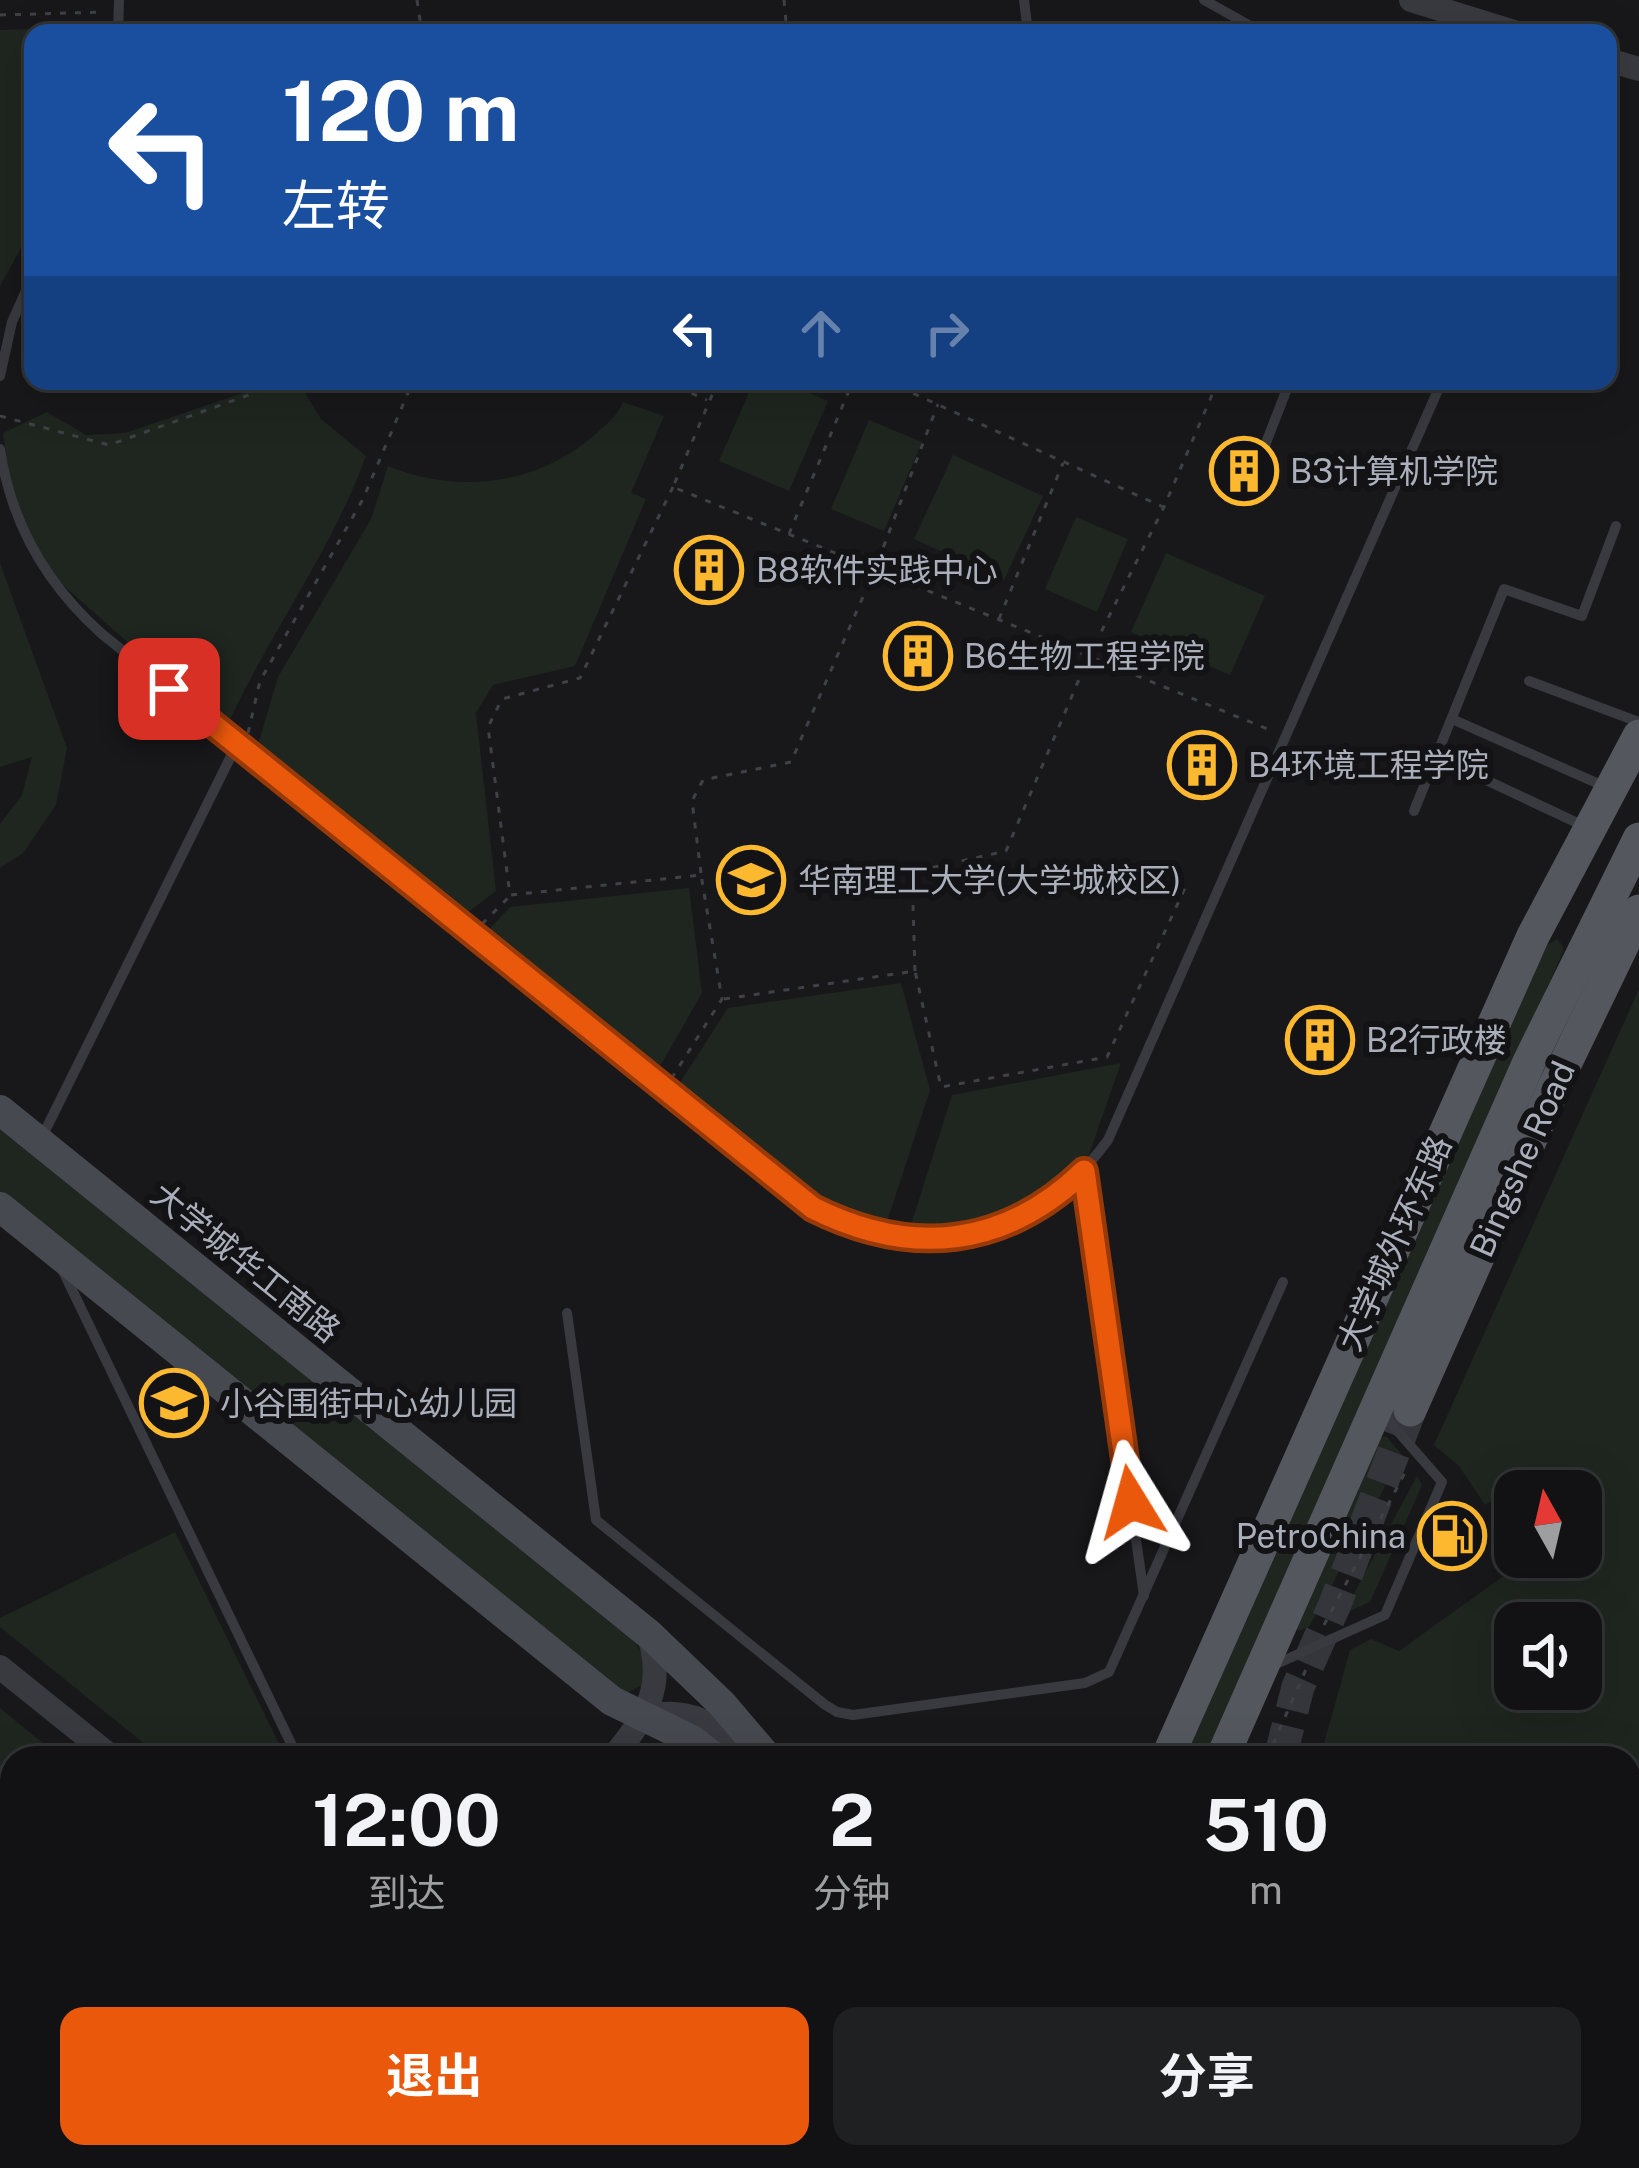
<!DOCTYPE html>
<html lang="zh">
<head>
<meta charset="utf-8">
<style>
  :root { --surface:#121214; --page:#1f2022; --text:#f1f3f6; --muted:#9c9ea0; --line:#313234; --accent:#ea580c }
  body { margin:0; font-family:"Public Sans","Noto Sans SC",sans-serif; background:var(--page); color:var(--text); height:100vh; display:flex; flex-direction:column; font-size:45px; white-space:nowrap }
  * { box-sizing:border-box; margin:0 }
  p { font-size:39px; color:var(--muted) }
  .icon { flex:none; width:66px; height:66px; fill:none; stroke:currentColor; stroke-width:2; stroke-linecap:round; stroke-linejoin:round }
  .map { position:relative; flex:1; overflow:hidden }
  .side { position:absolute; left:0px; top:1746px; width:1641px; height:423px; display:flex; flex-direction:column; background:var(--surface); border-radius:36px 36px 0 0; box-shadow:0 12px 48px #0002,0 0 0 3px var(--line) }
  .side>* { flex:none }
  .guide { position:absolute; left:24px; top:24px; width:1593px; height:366px; border-radius:24px; box-shadow:0 12px 48px #0002,0 0 0 3px var(--line); background:#1a4fa0; color:#fff; overflow:hidden }
  .needle { width:78px; rotate:352deg }
  .fabs { position:absolute; left:1494px; top:1470px; display:grid; gap:24px }
  .fabs a { display:grid; place-items:center; width:108px; height:108px; border-radius:24px; background:var(--surface); box-shadow:0 12px 48px #0002,0 0 0 3px var(--line); font-size:60px }
  .pin { position:absolute; display:grid; place-items:center; width:102px; height:102px; color:#fff; margin:-51px; border-radius:24px; box-shadow:0 6px 18px #0006 }
  .me { position:absolute; width:132px; margin:-66px; rotate:352deg; stroke-linejoin:round; filter:drop-shadow(0 0 9px #0008) }
  .turn { display:flex; align-items:center; gap:42px; height:252px; padding:0 60px; font-size:54px }
  .turn .icon { width:156px; height:156px; stroke-width:2.5 }
  .turn b { display:block; font-size:84px; line-height:102px }
  .lanes { display:flex; align-items:center; height:114px; padding:0 60px; background:#0003; justify-content:center; gap:60px; direction:ltr }
  .lanes .off { opacity:.35 }
  .eta { display:flex; justify-content:space-evenly; align-items:center; height:204px; text-align:center }
  .eta b { font-size:72px; font-weight:700; line-height:84px }
  .cta { display:flex; gap:24px; margin-top:auto; padding:24px 60px }
  .cta a { flex:1; height:138px; border-radius:24px; background:var(--accent); color:#fff; font-size:48px; font-weight:700; line-height:138px; text-align:center }
  .cta a+a { background:var(--page); color:var(--text) }
  .map>svg:first-child { display:block }
</style>
</head>
<body>
<div class="map">
<svg width="1639" height="2168" viewBox="0 0 1639 2168">
  <rect width="100%" height="100%" fill="#18181b"/>
  <g fill="#1e261f" fill-rule="evenodd">
    <path d="M65 28 70 33H33V226L0 286V30Z"/>
    <path d="M278 381H298L321 419 366 456C332 550 271 631 229 722L168 678 54 577 13 502 3 433 47 412 86 435 125 433Z"/>
    <path d="M754 381H781L828 401 789 491 719 461Z"/>
    <path d="M623 402 664 416 631 493 646 499 575 666 493 685 476 713 496 891 463 916 257 748 278 677 371 519 388 466C460 496 542 484 599 431 609 422 618 415 623 402Z"/>
    <path d="M869 420 922 442 884 531 831 509Z"/>
    <path d="M953 455 1043 496 1004 580 914 539Z"/>
    <path d="M1076 517 1128 539 1097 612 1045 589Z"/>
    <path d="M1166 553 1265 596 1230 675 1131 632Z"/>
    <path d="M0 563 67 748 56 805 23 853 0 868V824L22 795 32 757 0 767Z"/>
    <path d="M689 888 702 993 658 1070 483 936 510 907Z"/>
    <path d="M1557 939 1563 946V952L1204 1758H1185L1545 946Z"/>
    <path d="M901 983 930 1090 884 1231C801 1196 745 1144 679 1084L728 1008Z"/>
    <path d="M1639 989V2168H1413L1404 2157H1629V1758H1320L1350 1650 1371 1639 1399 1651 1530 1557H1581V1491H1515V1532L1492 1501 1485 1505 1459 1466 1434 1445ZM1515 1623H1581V1689H1515Z"/>
    <path d="M1121 1063 1085 1166 1026 1210 969 1232 910 1228 952 1095Z"/>
    <path d="M0 1120 633 1637 645 1660 642 1685 629 1692 614 1691 0 1198Z"/>
    <path d="M1381 1437H1387L1402 1455 1309 1627 1299 1631 1296 1628Z"/>
    <path d="M1417 1476 1422 1485 1370 1602 1343 1614Z"/>
    <path d="M175 1532 286 1758H162L0 1627V1618Z"/>
    <path d="M0 1708 61 1758H12V2157H122L135 2168H0Z"/>
    <path d="M657 2157H901L914 2168H671Z"/>
  </g>
  <g fill="none" stroke-linecap="round" stroke-linejoin="round">
    <g stroke="#35363b" stroke-width="33" stroke-dasharray="33 16" stroke-linecap="butt">
      <path d="M1280 1758 1298 1687 1335 1604 1410 1410"/>
      <path d="M1356 2157 1363 2168"/>
    </g>
    <g stroke="#3f4147" stroke-width="3" stroke-dasharray="6 9" stroke-linecap="butt">
      <path d="M417 0 422 33"/>
      <path d="M784 0 787 33"/>
      <path d="M0 15 103 12"/>
      <path d="M438 381 476 385 492 381"/>
      <path d="M664 381 707 400"/>
      <path d="M718 381 673 487 1270 730"/>
      <path d="M886 381 1163 507"/>
      <path d="M0 416 109 445 288 381"/>
      <path d="M673 487 580 678 502 699 488 727 510 895 701 875 722 999 673 1076"/>
      <path d="M789 534 853 381"/>
      <path d="M999 619 1063 463"/>
      <path d="M248 733 260 681 363 499 413 381"/>
      <path d="M701 873 692 801 703 780 791 762 875 569 938 404"/>
      <path d="M482 924 509 897"/>
      <path d="M915 971 912 872 1006 851 1089 656 1164 507 1218 381"/>
      <path d="M724 999 915 971 941 1087 1107 1057 1185 888"/>
      <path d="M1324 1625 1407 1469"/>
      <path d="M1267 1758 1307 1667"/>
      <path d="M1629 1896 1639 1895"/>
      <path d="M1092 2168 1096 2157"/>
    </g>
    <g stroke="#393a40" stroke-width="10">
      <path d="M1024 0 1028 33"/>
      <path d="M1204 0 1263 33"/>
      <path d="M118 33 119 0"/>
      <path d="M0 376 12 322 33 275"/>
      <path d="M1264 448 1290 381"/>
      <path d="M0 449C11 524 46 584 102 634L813 1208C926 1264 1033 1242 1108 1140L1442 381"/>
      <path d="M1529 681 1639 722"/>
      <path d="M1452 719 1608 788"/>
      <path d="M1486 780 1586 827"/>
      <path d="M1414 811 1504 589 1582 616 1616 526"/>
      <path d="M41 1139 237 744"/>
      <path d="M1084 1171 1144 1596"/>
      <path d="M62 1269 298 1758"/>
      <path d="M567 1313 596 1520 824 1704 837 1712 853 1715 1085 1683 1109 1672 1283 1282"/>
      <path d="M1274 1665 1385 1615 1442 1482 1381 1412"/>
      <path d="M472 2157 486 2168"/>
      <path d="M257 2168 266 2157"/>
    </g>
    <g stroke="#393a40" stroke-width="24">
      <path d="M1411 0 1517 33"/>
      <path d="M1608 60 1639 69"/>
      <path d="M0 1667 113 1758"/>
      <path d="M645 1718C690 1703 722 1731 756 1755"/>
      <path d="M612 1758C644 1720 667 1687 648 1634"/>
      <path d="M607 2157 620 2168"/>
      <path d="M1256 2157 1261 2168"/>
    </g>
    <g stroke="#474950" stroke-width="30">
      <path d="M0 1110 650 1635 722 1704 768 1758"/>
      <path d="M0 1207 612 1701 692 1740 715 1758"/>
    </g>
    <g stroke="#55575f" stroke-width="33">
      <path d="M1410 1410 1553 1089 1639 911"/>
      <path d="M1167 1758 1533 936 1639 736"/>
      <path d="M1222 1758 1529 1062 1639 839"/>
      <path d="M985 2168 990 2157"/>
      <path d="M1042 2168 1047 2157"/>
    </g>
  </g>
  <g fill="none" stroke-linecap="round" stroke-linejoin="round">
    <g stroke="#983908" stroke-width="30">
      <path id="route" d="M169 689 813 1208C911 1257 1004 1248 1084 1171L1131 1502"/>
    </g>
    <use href="#route" stroke="#ea580c" stroke-width="21"/>
  </g>
  <defs>
    <g id="building-ring" transform="scale(3.45)"><circle r="9.5" fill="#131316" stroke="#fcb82f" stroke-width="1.5"/><path d="M-4-6H4V6H1V3H-1V6H-4ZM-2.5-4.3h1.7v1.8h-1.7ZM.8-4.3h1.7v1.8H.8ZM-2.5-1h1.7V.8h-1.7ZM.8-1h1.7V.8H.8Z" fill="#fcb82f"/></g>
    <g id="university-ring" transform="scale(3.45)"><circle r="9.5" fill="#131316" stroke="#fcb82f" stroke-width="1.5"/><path d="M0-5L7-2L0 1L-7-2ZM-4 1L0 2.5L4 1V4Q0 6-4 4Z" fill="#fcb82f"/></g>
    <g id="school-ring" transform="scale(3.45)"><circle r="9.5" fill="#131316" stroke="#fcb82f" stroke-width="1.5"/><path d="M0-5L7-2L0 1L-7-2ZM-4 1L0 2.5L4 1V4Q0 6-4 4Z" fill="#fcb82f"/></g>
    <g id="fuel-ring" transform="scale(3.45)"><circle r="9.5" fill="#131316" stroke="#fcb82f" stroke-width="1.5"/><path d="M-5.5-6h7V0h2V4h1.3V-2.5L3-4.5l.8-.8L6-3V5H2.5V1h-1V6h-7ZM-4.2-4.7v3.2H.2V-4.7Z" fill="#fcb82f"/></g>
  </defs>
  <g fill-rule="evenodd">
    <use href="#building-ring" x="1244" y="471"/>
    <use href="#building-ring" x="709" y="570"/>
    <use href="#building-ring" x="918" y="656"/>
    <use href="#building-ring" x="1202" y="765"/>
    <use href="#university-ring" x="751" y="880"/>
    <use href="#building-ring" x="1320" y="1040"/>
    <use href="#school-ring" x="174" y="1403"/>
    <use href="#fuel-ring" x="1452" y="1536"/>
  </g>
  <g text-anchor="middle" stroke-width="12" stroke-linejoin="round" paint-order="stroke">
    <g font-size="33" fill="#aaafbb" stroke="#131316" text-anchor="start">
      <text x="1290" y="483">B3计算机学院</text>
      <text x="756" y="582">B8软件实践中心</text>
      <text x="964" y="668">B6生物工程学院</text>
      <text x="1248" y="777">B4环境工程学院</text>
      <text x="798" y="892">华南理工大学(大学城校区)</text>
      <text x="1366" y="1052">B2行政楼</text>
      <text x="220" y="1415">小谷围街中心幼儿园</text>
      <text x="1406" y="1548" text-anchor="end">PetroChina</text>
    </g>
    <g font-size="33" fill="#aaafbb" stroke="#131316">
      <text transform="translate(1522 1159) rotate(-66)" y="12">Bingshe Road</text>
      <text transform="translate(1394 1243) rotate(-66)" y="12">大学城外环东路</text>
      <text transform="translate(246 1262) rotate(39)" y="12">大学城华工南路</text>
    </g>
  </g>
</svg>
<div class="fabs">
<a><svg class="needle" viewBox="-14 -14 28 28"><path d="M0-13l5 13h-10z" fill="#e53935"/><path d="M0 13l5-13h-10z" fill="#9c9ea0"/></svg></a>
<a><svg class="icon" aria-label="sound" viewBox="0 0 24 24"><path d="M4 9h4l5-4v14l-5-4H4zM17 9q2 3 0 6"/></svg></a>
</div>
<div class="pin" style="left:169px;top:689px;background:#d93025"><svg class="icon" aria-label="arrive" viewBox="0 0 24 24"><path d="M6 21V4h12l-3 4 3 4H6"/></svg></div>
<svg class="me" style="left:1131px;top:1502px" viewBox="-20 -20 40 40"><path d="M0-17L14 15 0 8-14 15z" fill="#ea580c" stroke="#fff" stroke-width="4"/></svg>
<div class="guide">
<div class="turn"><svg class="icon" aria-label="left" viewBox="0 0 24 24"><path d="M17 20v-9H6M10 6l-5 5 5 5"/></svg><div><b>120 m</b>左转</div></div>
<div class="lanes"><svg class="icon" aria-label="left" viewBox="0 0 24 24"><path d="M17 20v-9H6M10 6l-5 5 5 5"/></svg><svg class="icon off" aria-label="ahead" viewBox="0 0 24 24"><path d="M12 20V5M6 11l6-6 6 6"/></svg><svg class="icon off" aria-label="right" viewBox="0 0 24 24"><path d="M7 20v-9h11M14 6l5 5-5 5"/></svg></div>
</div>
<section class="side">
<div class="eta">
<div><b>12:00</b><p>到达</p></div>
<div><b>2</b><p>分钟</p></div>
<div><b>510</b><p>m</p></div>
</div>
<div class="cta"><a>退出</a><a>分享</a></div>
</section>
</div>
</body>
</html>
